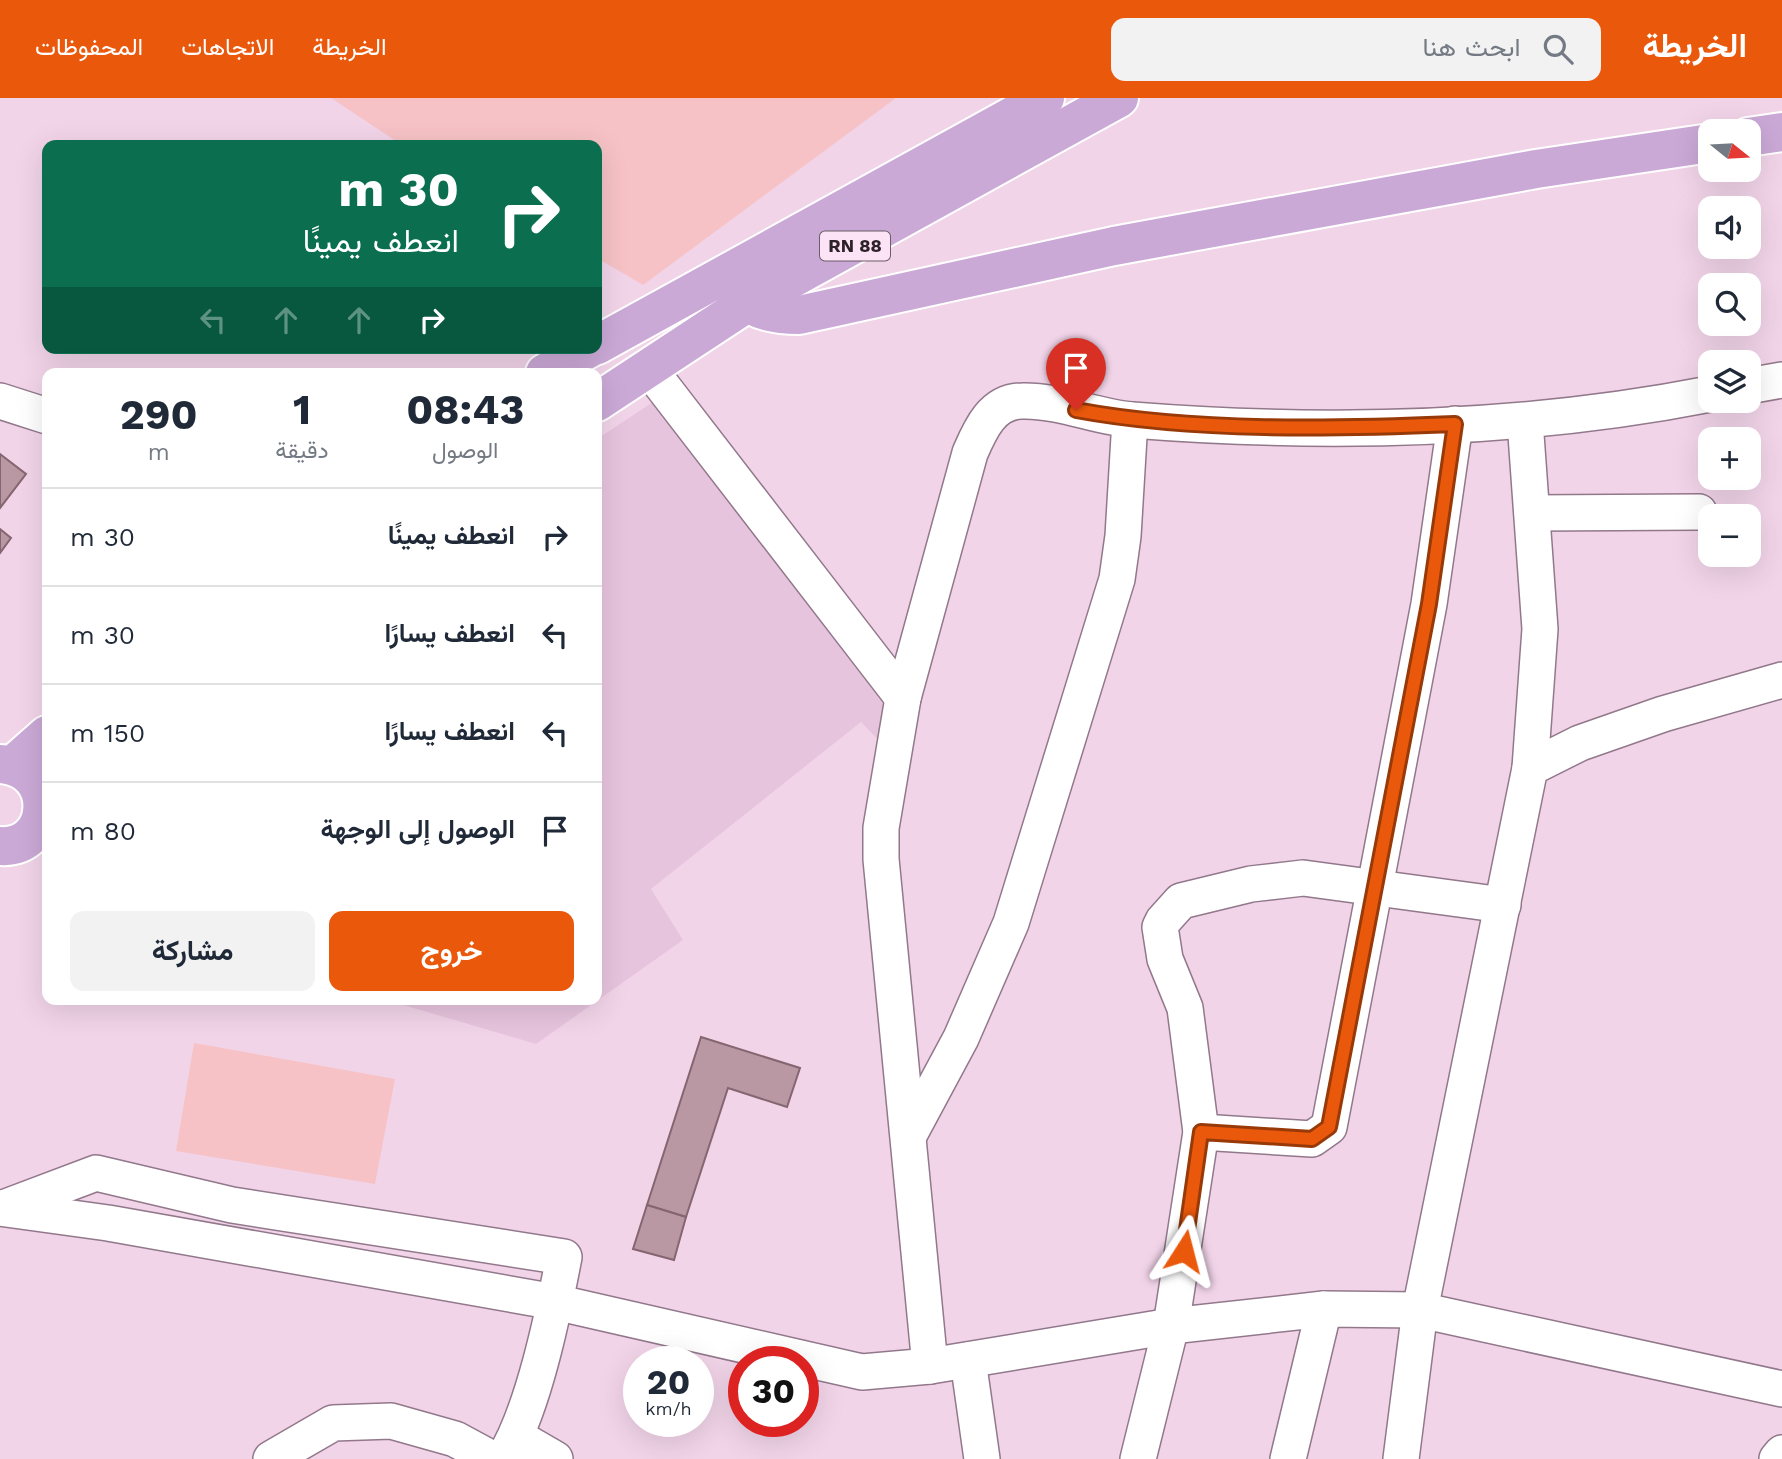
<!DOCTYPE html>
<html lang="ar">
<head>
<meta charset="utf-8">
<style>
  :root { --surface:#fff; --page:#f2f2f3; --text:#1f2937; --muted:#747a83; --line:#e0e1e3; --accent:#ea580c }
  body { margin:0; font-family:"Work Sans",Vazirmatn,sans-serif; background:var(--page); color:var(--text); direction:rtl; height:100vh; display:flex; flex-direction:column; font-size:26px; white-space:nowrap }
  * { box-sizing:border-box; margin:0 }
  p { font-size:23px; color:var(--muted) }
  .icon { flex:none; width:38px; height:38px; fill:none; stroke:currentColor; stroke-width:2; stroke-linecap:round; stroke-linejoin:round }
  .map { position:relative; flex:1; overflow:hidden; direction:ltr }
  .details { position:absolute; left:42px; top:270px; width:560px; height:637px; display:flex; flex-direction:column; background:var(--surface); border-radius:14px; box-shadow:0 7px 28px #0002; direction:rtl }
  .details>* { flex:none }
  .banner { position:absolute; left:42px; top:42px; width:560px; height:214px; border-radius:14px; box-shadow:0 7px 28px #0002; direction:rtl; background:#0b6e4f; color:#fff; overflow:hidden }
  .needle { width:46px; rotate:108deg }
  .controls { position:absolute; left:1698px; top:21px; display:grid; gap:14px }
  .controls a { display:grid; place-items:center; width:63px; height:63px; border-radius:14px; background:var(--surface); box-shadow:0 7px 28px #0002; font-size:35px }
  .speed { position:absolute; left:623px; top:1248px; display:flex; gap:14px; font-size:35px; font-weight:700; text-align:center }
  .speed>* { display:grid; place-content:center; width:91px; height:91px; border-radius:50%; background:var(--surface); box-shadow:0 7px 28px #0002; line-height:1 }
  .speed small { font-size:18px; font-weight:400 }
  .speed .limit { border:10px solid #d22; background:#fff; color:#111 }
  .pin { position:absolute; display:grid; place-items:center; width:60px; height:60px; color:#fff; margin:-72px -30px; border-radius:50% 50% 50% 0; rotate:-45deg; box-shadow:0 0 7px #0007 }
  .pin .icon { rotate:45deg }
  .me { position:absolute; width:77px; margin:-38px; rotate:9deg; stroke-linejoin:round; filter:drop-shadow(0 0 5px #0008) }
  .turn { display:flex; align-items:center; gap:24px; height:147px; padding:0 28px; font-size:32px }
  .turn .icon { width:91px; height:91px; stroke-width:2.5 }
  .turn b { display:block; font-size:49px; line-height:60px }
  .lanes { display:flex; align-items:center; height:66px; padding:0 28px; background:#0003; justify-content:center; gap:35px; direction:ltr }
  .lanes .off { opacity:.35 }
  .eta { display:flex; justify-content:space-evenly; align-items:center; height:119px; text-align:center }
  .eta b { font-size:42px; font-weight:700; line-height:49px }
  .action { display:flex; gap:14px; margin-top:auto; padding:14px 28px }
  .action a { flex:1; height:80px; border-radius:14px; background:var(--accent); color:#fff; font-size:28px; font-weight:700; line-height:80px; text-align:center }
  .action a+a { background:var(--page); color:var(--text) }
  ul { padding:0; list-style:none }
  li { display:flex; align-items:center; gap:21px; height:98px; padding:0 28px; border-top:2px solid var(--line) }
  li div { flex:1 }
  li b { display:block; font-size:26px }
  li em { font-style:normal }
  header { display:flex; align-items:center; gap:42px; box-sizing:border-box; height:98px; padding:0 35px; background:var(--accent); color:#fff }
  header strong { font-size:33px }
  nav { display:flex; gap:38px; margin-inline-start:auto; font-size:24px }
  .search { width:490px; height:63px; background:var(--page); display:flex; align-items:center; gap:18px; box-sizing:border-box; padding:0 24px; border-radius:14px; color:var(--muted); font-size:26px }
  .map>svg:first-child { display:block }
</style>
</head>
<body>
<header>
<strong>الخريطة</strong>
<div class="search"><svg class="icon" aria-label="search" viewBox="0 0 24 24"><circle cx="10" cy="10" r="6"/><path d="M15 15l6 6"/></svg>ابحث هنا</div>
<nav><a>الخريطة</a><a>الاتجاهات</a><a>المحفوظات</a></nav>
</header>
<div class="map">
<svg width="1782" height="1361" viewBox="0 0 1782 1361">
  <rect width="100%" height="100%" fill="#f2d4e9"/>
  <path fill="#e7c4de" d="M656 302 893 608 883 647 861 624 651 791 683 842 536 946 383 901H597V341Z"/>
  <g fill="#f6c2c5">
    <path d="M331 0H896L643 187 597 160V47H402Z"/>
    <path d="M194 945 395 981 375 1086 176 1053Z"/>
  </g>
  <g fill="#b997a3" stroke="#846570" stroke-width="2">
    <path d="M0 356 26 376 0 410Z"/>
    <path d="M0 431 11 440 0 455Z"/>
    <path d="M701 939 800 970 787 1009 728 990 686 1119 647 1107Z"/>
    <path d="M647 1107 686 1119 674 1162 633 1151Z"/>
  </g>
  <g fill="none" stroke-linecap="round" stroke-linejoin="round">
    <g stroke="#92788b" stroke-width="38">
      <g id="minor">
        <path d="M650 272 903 600"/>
        <path d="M1748 288 1782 282"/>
        <path d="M0 303 47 318"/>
        <path d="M1525 323 1540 531 1530 670"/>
        <path d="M1532 415 1699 414"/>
        <path d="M1201 1034 1312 1041 1329 1029 1429 506 1455 326"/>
        <path d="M909 1037 961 940 1011 825 1117 481 1123 438 1130 322"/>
        <path d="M6 1109 96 1075 232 1107 564 1159C553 1216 533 1314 503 1361"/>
        <path d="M0 1110 108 1125 555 1204 862 1274 930 1268 1171 1228 1324 1211 1420 1212 1782 1291"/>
        <path d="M968 1262 982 1361"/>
        <path d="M930 1268 881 761V730L903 600 970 355C980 332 992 303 1022 303 1059 302 1096 319 1132 322 1324 337 1521 333 1710 296"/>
        <path d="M517 1339 555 1361"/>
        <path d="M271 1361 333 1325 391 1323 455 1341 492 1361"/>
        <path d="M1138 1361 1171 1228 1201 1034 1185 910 1165 861 1160 829 1163 823 1181 803 1251 786 1303 780 1503 807"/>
        <path d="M1288 1361 1324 1211"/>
        <path d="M1401 1361 1420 1212 1530 670 1580 645 1663 616 1782 582"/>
        <path d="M1777 1361 1782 1355"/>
      </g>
    </g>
    <g stroke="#fff" stroke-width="42">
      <g id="major">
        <path d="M1748 39 1782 34"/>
        <path d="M721 179C748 208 759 217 799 217L1114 148 1536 71 1710 45"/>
        <path d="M597 247 1045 0"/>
        <path d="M545 275 590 250"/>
        <path d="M597 304 746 206 1119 0"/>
        <path d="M0 666C60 670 53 752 0 748"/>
        <path d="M13 667 47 637"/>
      </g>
    </g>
    <use href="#minor" stroke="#fff" stroke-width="35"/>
    <use href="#major" stroke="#cba9d7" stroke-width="38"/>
  </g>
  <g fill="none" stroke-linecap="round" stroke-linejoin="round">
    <g stroke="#983908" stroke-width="18">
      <path id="route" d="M1076 312C1194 334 1335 331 1455 326L1429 506 1329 1029 1312 1041 1201 1034 1184 1153"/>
    </g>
    <use href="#route" stroke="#ea580c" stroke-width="12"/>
  </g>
  <g text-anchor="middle" stroke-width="5" stroke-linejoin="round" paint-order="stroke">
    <rect fill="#fce3f5" stroke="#6b5c67" stroke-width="2" x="820" y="133.5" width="70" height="29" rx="5"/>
    <g font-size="18" font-weight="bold" fill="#2d222a">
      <text x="855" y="154">RN 88</text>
    </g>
  </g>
</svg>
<div class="controls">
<a><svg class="needle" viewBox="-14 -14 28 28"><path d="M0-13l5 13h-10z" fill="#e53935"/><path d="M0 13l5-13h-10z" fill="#747a83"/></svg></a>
<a><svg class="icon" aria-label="sound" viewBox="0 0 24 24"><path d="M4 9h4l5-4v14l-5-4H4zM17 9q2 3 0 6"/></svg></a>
<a><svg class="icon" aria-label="search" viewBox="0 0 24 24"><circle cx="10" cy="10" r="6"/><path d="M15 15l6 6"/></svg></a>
<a><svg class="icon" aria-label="layers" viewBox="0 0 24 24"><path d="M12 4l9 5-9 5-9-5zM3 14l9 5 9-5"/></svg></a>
<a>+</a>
<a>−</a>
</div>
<div class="speed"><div>20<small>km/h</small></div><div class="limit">30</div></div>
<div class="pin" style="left:1076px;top:312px;background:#d93025"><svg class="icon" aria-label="arrive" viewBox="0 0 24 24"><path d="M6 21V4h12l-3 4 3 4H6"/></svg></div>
<svg class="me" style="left:1184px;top:1153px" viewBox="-20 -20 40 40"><path d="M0-17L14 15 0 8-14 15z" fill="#ea580c" stroke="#fff" stroke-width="4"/></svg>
<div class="banner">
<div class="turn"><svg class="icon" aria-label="right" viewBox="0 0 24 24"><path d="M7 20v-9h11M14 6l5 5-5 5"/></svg><div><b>30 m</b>انعطف يمينًا</div></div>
<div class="lanes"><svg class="icon off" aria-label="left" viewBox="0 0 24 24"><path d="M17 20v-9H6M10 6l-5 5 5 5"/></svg><svg class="icon off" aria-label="ahead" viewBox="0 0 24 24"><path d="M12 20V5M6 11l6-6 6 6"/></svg><svg class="icon off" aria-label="ahead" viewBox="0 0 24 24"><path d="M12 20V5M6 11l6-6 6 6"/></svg><svg class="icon" aria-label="right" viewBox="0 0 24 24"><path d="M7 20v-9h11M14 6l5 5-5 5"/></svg></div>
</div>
<section class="details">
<div class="eta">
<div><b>08:43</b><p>الوصول</p></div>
<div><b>1</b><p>دقيقة</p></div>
<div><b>290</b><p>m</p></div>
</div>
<ul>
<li><svg class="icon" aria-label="right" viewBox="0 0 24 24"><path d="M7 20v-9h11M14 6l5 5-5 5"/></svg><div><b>انعطف يمينًا</b></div><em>30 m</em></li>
<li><svg class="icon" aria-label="left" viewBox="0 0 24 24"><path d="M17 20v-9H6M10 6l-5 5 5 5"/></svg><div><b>انعطف يسارًا</b></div><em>30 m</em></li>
<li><svg class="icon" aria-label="left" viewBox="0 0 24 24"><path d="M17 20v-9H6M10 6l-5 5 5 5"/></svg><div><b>انعطف يسارًا</b></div><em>150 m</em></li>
<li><svg class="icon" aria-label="arrive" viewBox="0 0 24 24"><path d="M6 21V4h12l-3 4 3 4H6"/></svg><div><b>الوصول إلى الوجهة</b></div><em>80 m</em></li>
</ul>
<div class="action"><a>خروج</a><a>مشاركة</a></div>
</section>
</div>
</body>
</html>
